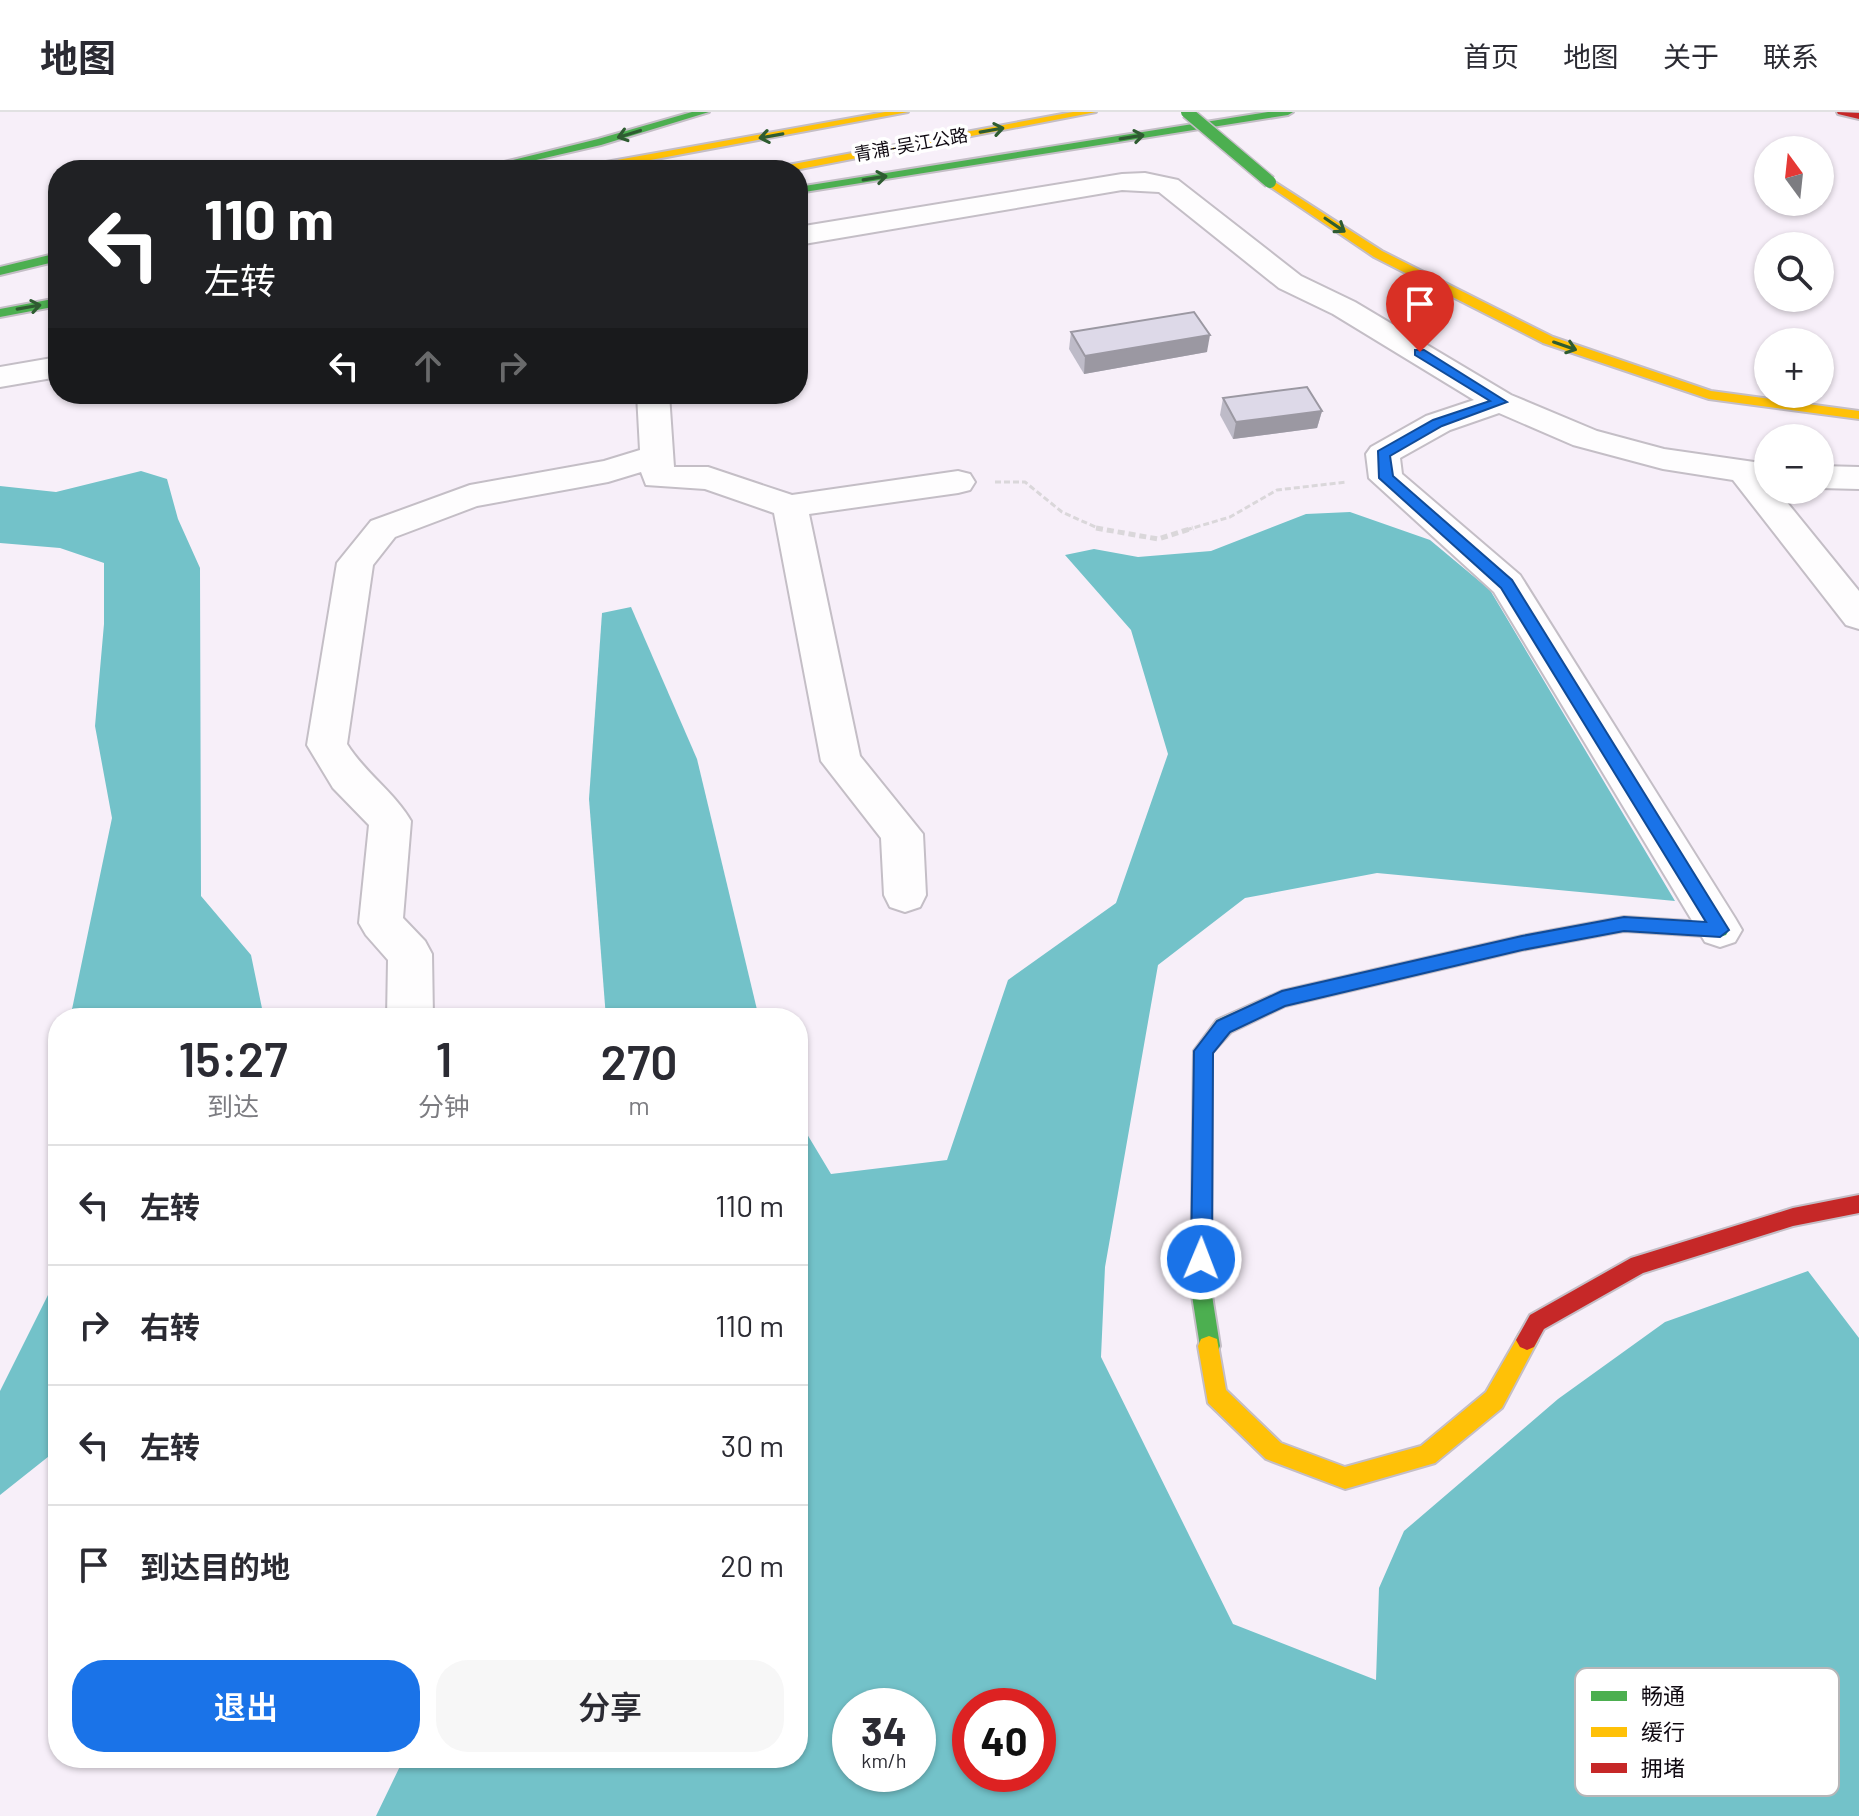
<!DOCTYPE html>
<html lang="zh">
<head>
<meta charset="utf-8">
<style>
  :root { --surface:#fff; --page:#f7f7f7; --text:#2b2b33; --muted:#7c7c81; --line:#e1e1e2; --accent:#1a73e8 }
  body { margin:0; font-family:Barlow,"Noto Sans SC",sans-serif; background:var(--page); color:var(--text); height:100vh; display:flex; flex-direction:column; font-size:30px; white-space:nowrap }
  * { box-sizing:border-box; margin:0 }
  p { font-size:26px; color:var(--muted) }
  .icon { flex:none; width:44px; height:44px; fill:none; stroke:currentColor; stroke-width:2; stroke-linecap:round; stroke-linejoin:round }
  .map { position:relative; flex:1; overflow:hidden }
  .panel { position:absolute; left:48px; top:896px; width:760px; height:760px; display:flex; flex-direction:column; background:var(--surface); border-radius:32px; box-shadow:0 2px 6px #0004 }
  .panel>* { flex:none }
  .hud { position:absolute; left:48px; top:48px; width:760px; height:244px; border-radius:32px; box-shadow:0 2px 6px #0004; background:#202124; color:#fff; overflow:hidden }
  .needle { width:52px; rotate:345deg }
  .fabs { position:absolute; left:1754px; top:24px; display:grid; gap:16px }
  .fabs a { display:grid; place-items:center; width:80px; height:80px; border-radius:50%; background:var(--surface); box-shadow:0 2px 6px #0004; font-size:40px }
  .speed { position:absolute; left:832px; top:1576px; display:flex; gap:16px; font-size:40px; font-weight:700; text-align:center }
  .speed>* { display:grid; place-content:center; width:104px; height:104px; border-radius:50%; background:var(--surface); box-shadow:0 2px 6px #0004; line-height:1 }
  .speed small { font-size:20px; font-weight:400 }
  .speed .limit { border:12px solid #d22; background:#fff; color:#111 }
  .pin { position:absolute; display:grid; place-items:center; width:68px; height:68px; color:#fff; margin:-82px -34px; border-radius:50% 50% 50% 0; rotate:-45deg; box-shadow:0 0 8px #0007 }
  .pin .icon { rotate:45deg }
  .me { position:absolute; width:88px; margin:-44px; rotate:1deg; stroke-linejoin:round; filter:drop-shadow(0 0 6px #0008) }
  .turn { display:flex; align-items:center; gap:28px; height:168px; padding:0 24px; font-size:36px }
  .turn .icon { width:104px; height:104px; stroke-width:2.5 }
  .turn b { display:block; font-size:56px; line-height:68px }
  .lanes { display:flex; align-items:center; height:76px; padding:0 24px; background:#0003; justify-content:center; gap:40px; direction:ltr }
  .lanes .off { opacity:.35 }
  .eta { display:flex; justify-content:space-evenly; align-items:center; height:136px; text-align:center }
  .eta b { font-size:48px; font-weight:600; line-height:56px }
  .button { display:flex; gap:16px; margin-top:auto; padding:16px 24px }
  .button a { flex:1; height:92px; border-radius:32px; background:var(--accent); color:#fff; font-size:32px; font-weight:600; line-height:92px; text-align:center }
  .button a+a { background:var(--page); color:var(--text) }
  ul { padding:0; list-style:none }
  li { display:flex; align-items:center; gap:24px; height:120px; padding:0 24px; border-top:2px solid var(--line) }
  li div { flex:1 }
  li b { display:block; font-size:30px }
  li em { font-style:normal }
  header { display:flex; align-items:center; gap:48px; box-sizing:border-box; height:112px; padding:0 40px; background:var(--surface); border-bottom:2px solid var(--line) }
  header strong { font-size:38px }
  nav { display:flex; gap:44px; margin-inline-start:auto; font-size:28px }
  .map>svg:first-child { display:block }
</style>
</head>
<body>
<header>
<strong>地图</strong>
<nav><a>首页</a><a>地图</a><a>关于</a><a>联系</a></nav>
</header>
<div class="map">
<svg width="1859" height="1704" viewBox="0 0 1859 1704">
  <rect width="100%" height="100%" fill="#f7eff9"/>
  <g fill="#73c2c9" fill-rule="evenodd">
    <path d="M141 359 167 367 178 407 200 456 201 784 251 843 264 906H73L71 902 112 706 95 614 104 512V451L60 436 0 431V374L56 380Z"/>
    <path d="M1350 400 1430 428 1490 478 1675 789 1377 761 1245 786 1158 853 1105 1155 1101 1245 1233 1512 1376 1568 1379 1476 1404 1419 1558 1287 1665 1210 1808 1159 1859 1226V1704H376L404 1646H798V1007L831 1062 947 1048 1008 868 1116 791 1168 642 1131 518 1065 443 1094 437 1138 445 1211 439 1306 402ZM850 1594H918V1662H850ZM970 1594H1038V1662H970Z"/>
    <path d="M631 495 697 647 759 906H606L589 687 602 501Z"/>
    <path d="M58 1143V1337L0 1383V1279L51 1177Z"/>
  </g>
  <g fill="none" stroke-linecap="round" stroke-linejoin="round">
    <g stroke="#c4bec6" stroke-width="4">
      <g id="street">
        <path d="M1145 61 1178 68 1301 164 1355 190 1511 283 1597 319 1664 337 1768 352V378H1777L1859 479V517L1846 513 1733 368 1663 357 1573 333 1499 301 1450 318 1400 346 1402 362 1520 463 1735 806 1742 818 1735 830 1720 835 1705 830 1494 480 1369 366 1366 342 1371 335 1426 304 1474 288 1333 202 1279 176 1159 80 1122 78 798 133V115L1122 62Z"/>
        <path d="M58 245V265L0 275V255Z"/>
        <path d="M637 282H669L674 355H708L792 383 958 359 970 362 975 370 970 378 958 381 809 402 860 644 923 722 926 783 920 795 905 800 890 795 884 783 881 726 821 649 774 401 705 377 646 373 641 360 608 370 477 394 395 425 373 453 347 632C365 661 395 681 411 709L403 806 425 829 432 842 433 906H387L388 848 366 823 359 811 369 713 333 676 307 633 337 451 371 409 470 373 604 349 640 338Z"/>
        <path d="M1820 354 1859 355V377L1820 376Z"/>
      </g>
    </g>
    <g stroke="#c4bec6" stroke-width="4">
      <g id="fast">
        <path d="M692 0H709L601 33 493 58H472L598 27Z"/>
        <path d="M1268 0H1293L1288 3 798 81V75Z"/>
        <path d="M58 141V149L0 163V155Z"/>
        <path d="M58 186V194L0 205V197Z"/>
        <path d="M1624 805 1720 811 1726 813 1729 818 1726 823 1720 825 1624 819 1522 838 1285 894 1231 920 1212 941 1211 1177 1220 1234 1217 1241 1209 1244 1201 1241 1191 1177 1194 939 1217 908 1282 879 1522 824Z"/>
      </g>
    </g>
    <g stroke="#c4bec6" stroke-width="4">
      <g id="slow">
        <path d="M885 0H908L597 58H572L578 55Z"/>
        <path d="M1073 0H1096L795 58H771L777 55Z"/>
        <path d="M1270 67 1382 139 1553 225 1711 279 1859 299V307L1709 287 1543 231 1374 145 1266 72 1264 70Z"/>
        <path d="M1527 1218 1534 1221 1538 1228 1502 1296 1435 1351 1345 1377 1266 1347 1208 1291 1198 1234 1201 1227 1209 1224 1217 1227 1226 1278 1281 1331 1345 1355 1421 1334 1486 1280 1520 1221Z"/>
      </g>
    </g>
    <g stroke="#c4bec6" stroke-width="4">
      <g id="jam">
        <path d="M1837 0 1859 1V7L1838 2Z"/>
        <path d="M1859 1083V1101L1793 1114 1643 1161 1544 1217 1534 1235 1527 1238 1520 1235 1516 1228 1530 1203 1631 1146 1793 1096Z"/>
      </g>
    </g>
    <g stroke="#dad7da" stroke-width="3" stroke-dasharray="6 3" stroke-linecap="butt">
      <path d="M995 370H1025L1062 400 1102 418"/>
      <path d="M1186 418 1230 405 1277 378 1347 370"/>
    </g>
    <path stroke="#dad7da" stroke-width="5" stroke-dasharray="7 4" stroke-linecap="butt" d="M1096 416 1158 427 1193 416"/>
    <use href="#street" fill="#fefdfe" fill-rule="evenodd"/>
    <use href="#fast" fill="#4caf50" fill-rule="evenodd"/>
    <use href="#slow" fill="#ffc107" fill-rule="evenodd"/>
    <use href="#jam" fill="#c62828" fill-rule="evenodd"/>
    <g stroke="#c4bec6" stroke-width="15" stroke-linecap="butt">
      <path id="fast-bridge" d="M1187 0 1270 70"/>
    </g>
    <use href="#fast-bridge" stroke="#4caf50" stroke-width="12"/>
  </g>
  <g fill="#bebbc8">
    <path d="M1071 220 1207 240 1084 262 1069 237Z"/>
    <path d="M1223 286 1322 299 1317 316 1233 327 1220 303Z"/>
  </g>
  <g fill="#9b98a2">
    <path d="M1210 223 1207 240 1084 262 1085 244Z"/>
    <path d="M1322 299 1317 316 1233 327 1236 310Z"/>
  </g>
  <g fill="#ddd9e8" stroke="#9b98a2" stroke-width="2">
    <path d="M1194 200 1210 223 1085 244 1071 220Z"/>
    <path d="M1307 275 1322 299 1236 310 1223 286Z"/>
  </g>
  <defs><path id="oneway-shaft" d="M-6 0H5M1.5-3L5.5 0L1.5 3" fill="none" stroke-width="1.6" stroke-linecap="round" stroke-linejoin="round" transform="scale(2)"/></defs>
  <g stroke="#2e5c31">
    <use href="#oneway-shaft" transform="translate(992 18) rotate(-10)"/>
    <use href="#oneway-shaft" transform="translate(629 22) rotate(163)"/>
    <use href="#oneway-shaft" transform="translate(771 24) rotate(170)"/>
    <use href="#oneway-shaft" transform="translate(1132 25) rotate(-9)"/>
    <use href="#oneway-shaft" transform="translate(875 66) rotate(-9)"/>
    <use href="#oneway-shaft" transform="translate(1335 113) rotate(34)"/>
    <use href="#oneway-shaft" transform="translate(29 195) rotate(-10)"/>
    <use href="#oneway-shaft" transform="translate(1565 234) rotate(19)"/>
  </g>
  <path fill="#1a73e8" stroke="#114b97" stroke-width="2" d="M1415 238H1424L1507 290 1442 314 1390 344 1393 364 1512 468 1729 818 1720 825 1624 819 1522 838 1285 894 1230 920 1213 941 1212 1147 1209 1154 1201 1156 1194 1154 1191 1147 1194 939 1217 909 1282 879 1522 824 1624 805 1706 810 1501 476 1379 366 1378 339 1433 308 1490 289 1415 243Z"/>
  <g text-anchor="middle" stroke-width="7" stroke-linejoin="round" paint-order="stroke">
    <g font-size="18" fill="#100a12" stroke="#fff">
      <text transform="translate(911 33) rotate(-10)" y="6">青浦-吴江公路</text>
    </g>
  </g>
  <rect x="1575" y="1556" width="264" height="128" rx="12" fill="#fff" stroke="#b7b6b8" stroke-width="2"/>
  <rect x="1591" y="1579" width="36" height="10" fill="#4caf50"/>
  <rect x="1591" y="1615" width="36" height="10" fill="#ffc107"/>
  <rect x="1591" y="1651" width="36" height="10" fill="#c62828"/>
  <g font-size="22" fill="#100a12">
    <text x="1641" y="1592">畅通</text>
    <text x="1641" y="1628">缓行</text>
    <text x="1641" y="1664">拥堵</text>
  </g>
</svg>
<div class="fabs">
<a><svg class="needle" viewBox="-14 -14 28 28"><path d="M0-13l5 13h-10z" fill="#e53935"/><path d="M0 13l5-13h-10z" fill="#7c7c81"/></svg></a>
<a><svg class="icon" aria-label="search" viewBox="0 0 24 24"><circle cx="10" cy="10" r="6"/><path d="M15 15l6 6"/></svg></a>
<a>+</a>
<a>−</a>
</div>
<div class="speed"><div>34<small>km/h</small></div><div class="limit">40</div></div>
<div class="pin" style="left:1420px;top:240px;background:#d93025"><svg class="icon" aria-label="arrive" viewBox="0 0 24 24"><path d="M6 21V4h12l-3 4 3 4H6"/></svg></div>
<svg class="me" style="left:1201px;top:1147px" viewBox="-20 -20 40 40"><circle r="17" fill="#1a73e8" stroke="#fff" stroke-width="3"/><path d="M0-11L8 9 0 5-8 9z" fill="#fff"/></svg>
<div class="hud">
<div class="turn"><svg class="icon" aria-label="left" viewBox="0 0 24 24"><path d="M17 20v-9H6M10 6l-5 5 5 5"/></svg><div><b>110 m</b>左转</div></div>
<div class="lanes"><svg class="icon" aria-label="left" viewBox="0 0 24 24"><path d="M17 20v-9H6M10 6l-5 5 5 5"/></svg><svg class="icon off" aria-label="ahead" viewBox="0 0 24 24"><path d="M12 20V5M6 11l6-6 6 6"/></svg><svg class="icon off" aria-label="right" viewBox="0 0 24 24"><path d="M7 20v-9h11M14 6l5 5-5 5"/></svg></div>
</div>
<section class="panel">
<div class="eta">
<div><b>15:27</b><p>到达</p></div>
<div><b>1</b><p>分钟</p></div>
<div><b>270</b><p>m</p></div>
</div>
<ul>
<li><svg class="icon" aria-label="left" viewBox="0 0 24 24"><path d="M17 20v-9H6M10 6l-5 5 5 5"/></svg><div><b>左转</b></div><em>110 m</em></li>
<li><svg class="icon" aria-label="right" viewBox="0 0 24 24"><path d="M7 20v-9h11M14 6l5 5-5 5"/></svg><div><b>右转</b></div><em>110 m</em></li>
<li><svg class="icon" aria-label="left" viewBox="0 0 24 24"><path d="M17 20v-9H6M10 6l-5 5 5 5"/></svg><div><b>左转</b></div><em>30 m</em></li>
<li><svg class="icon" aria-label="arrive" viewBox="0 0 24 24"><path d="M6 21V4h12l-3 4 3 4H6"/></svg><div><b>到达目的地</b></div><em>20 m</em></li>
</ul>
<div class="button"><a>退出</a><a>分享</a></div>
</section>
</div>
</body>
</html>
